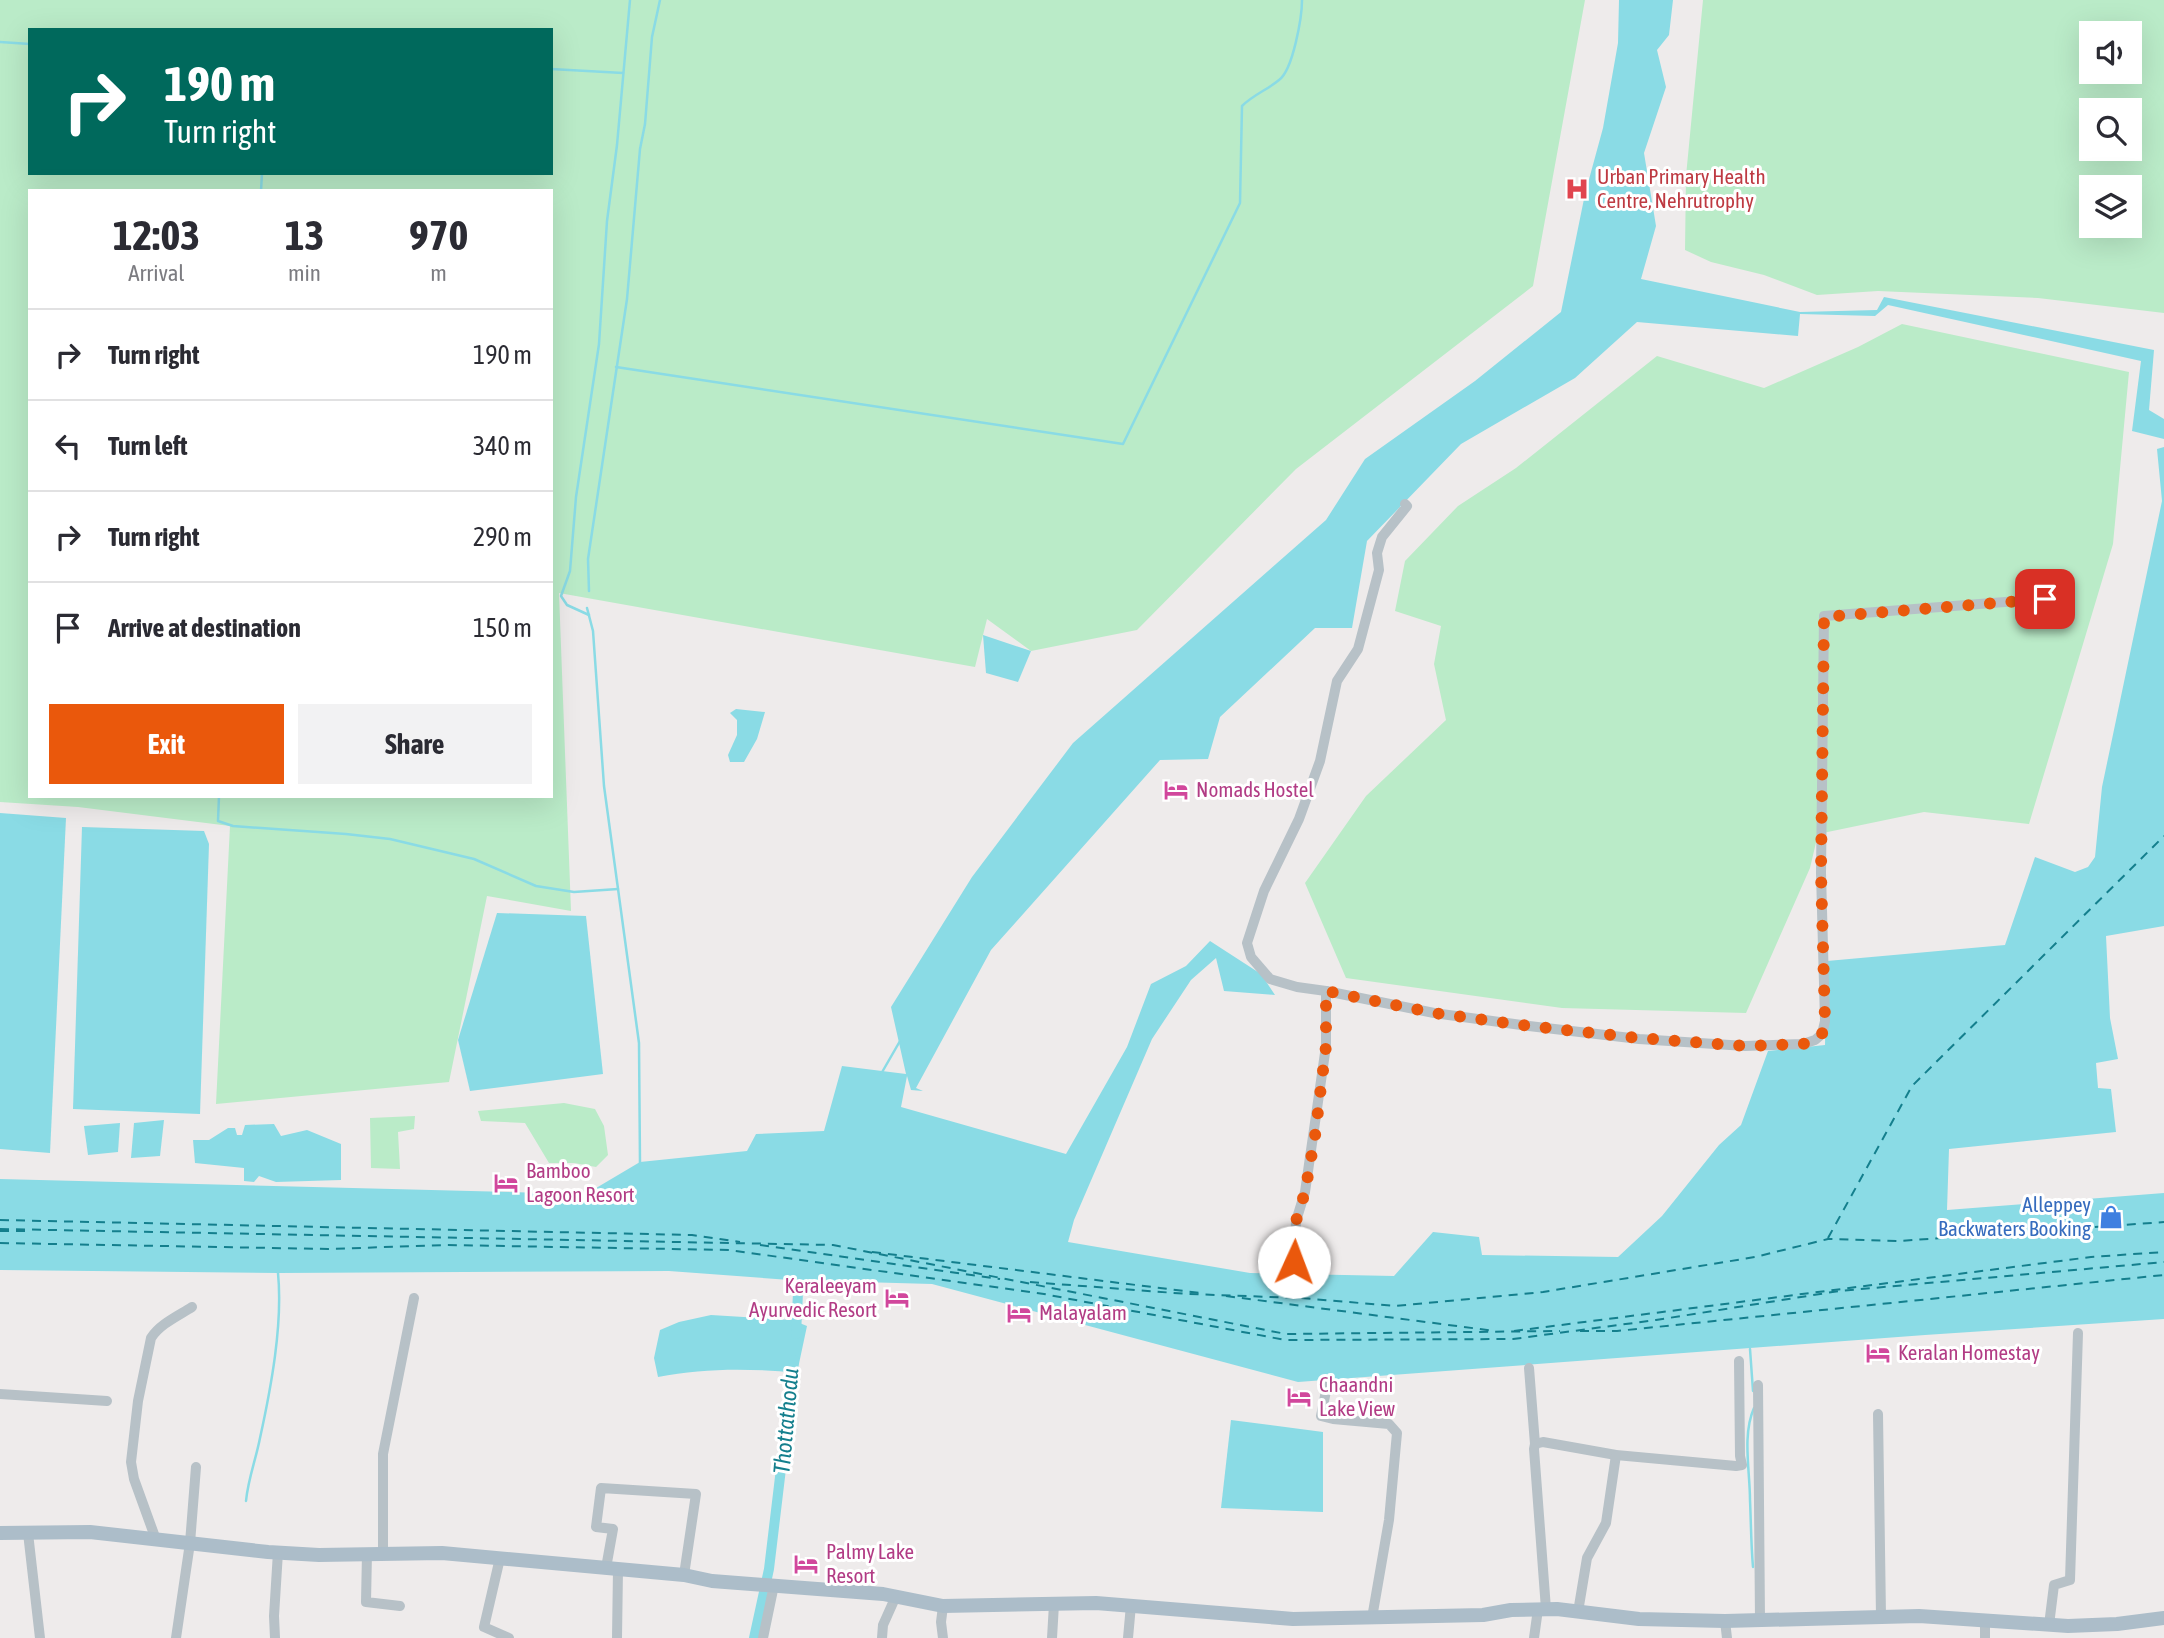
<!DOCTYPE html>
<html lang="en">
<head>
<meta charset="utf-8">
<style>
  :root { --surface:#fff; --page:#f2f2f3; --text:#2b2b33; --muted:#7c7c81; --line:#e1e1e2; --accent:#ea580c }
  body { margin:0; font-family:"Asap Condensed",sans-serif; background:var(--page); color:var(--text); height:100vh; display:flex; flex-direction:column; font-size:26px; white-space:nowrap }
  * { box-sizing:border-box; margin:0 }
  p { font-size:23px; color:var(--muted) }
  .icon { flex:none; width:38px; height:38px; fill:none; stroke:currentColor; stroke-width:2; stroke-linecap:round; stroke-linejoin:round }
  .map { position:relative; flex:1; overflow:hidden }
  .side { position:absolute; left:28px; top:189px; width:525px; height:609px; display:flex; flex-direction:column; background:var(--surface); border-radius:0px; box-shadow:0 7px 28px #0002 }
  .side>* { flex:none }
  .guide { position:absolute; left:28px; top:28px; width:525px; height:147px; border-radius:0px; box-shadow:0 7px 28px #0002; background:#00695c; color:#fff; overflow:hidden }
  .fabs { position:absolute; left:2079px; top:21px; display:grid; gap:14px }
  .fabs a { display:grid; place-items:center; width:63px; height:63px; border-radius:0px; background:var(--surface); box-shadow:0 7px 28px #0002; font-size:35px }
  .pin { position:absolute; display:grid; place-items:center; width:60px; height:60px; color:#fff; margin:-30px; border-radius:14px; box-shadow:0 4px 10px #0006 }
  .me { position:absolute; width:77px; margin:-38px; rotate:2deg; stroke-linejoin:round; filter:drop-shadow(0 0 5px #0008) }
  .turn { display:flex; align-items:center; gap:24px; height:147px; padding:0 21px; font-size:32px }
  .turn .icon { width:91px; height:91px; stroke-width:2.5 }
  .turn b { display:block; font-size:49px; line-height:60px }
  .eta { display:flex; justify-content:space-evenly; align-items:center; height:119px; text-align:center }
  .eta b { font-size:42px; font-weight:700; line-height:49px }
  .primary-button { display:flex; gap:14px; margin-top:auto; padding:14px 21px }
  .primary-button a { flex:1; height:80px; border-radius:0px; background:var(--accent); color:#fff; font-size:28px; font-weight:700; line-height:80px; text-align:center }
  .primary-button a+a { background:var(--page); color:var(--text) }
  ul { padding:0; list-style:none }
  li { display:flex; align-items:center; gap:21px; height:91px; padding:0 21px; border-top:2px solid var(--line) }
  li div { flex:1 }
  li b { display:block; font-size:26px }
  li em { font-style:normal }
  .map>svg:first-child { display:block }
</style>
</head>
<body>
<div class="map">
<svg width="2164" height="1638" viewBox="0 0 2164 1638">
  <rect width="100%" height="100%" fill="#eeebeb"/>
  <g fill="#baebc8" fill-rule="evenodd">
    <path d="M0 0H1585L1533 286 1296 469 1137 630 1031 651 987 619 975 667 559 593 571 911 487 896 449 1082 216 1104 230 826 78 807 0 802ZM30 30H551V173H30ZM30 191H551V796H30Z"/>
    <path d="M1703 0H2164V313L2038 298 1878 291 1817 295 1764 275 1711 262 1685 250 1686 176ZM2130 33V72H2091V33ZM2091 110H2130V149H2091ZM2130 187V226H2091V187Z"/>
    <path d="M1902 324 2129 372 2113 544 2029 824 1924 812 1818 834 1810 868 1746 1013 1562 1008 1346 978 1305 883 1366 796 1446 720 1434 664 1441 626 1395 611 1405 561 1458 506 1516 468 1657 356 1764 388 1858 347Z"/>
    <path d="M564 1103 595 1109 604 1126 608 1155 596 1167 574 1163H549L525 1123 481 1121 478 1111Z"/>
    <path d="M415 1116 414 1129 398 1132 400 1169 371 1168 370 1118Z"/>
  </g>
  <g fill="#8adbe5">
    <path d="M1619 0H1673L1669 35 1657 50 1666 87 1644 153 1656 226 1641 279 1800 312 1877 310 1884 297 2154 350 2149 410 2164 419V439L2132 431 2141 361 1888 305 1875 316 1800 314 1798 336 1637 322 1575 378 1461 444 1367 541 1352 628H1315L1220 717 1208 759 1160 760 991 950 916 1088 923 1091 911 1090 907 1076 901 1107 1066 1154 1127 1047 1151 984 1186 966 1210 941 1261 974 1275 995 1224 991 1216 958 1191 980 1152 1039 1074 1220 1068 1242 1250 1273 1394 1276 1433 1232 1479 1237 1482 1255 1618 1257 1662 1216 1719 1145 1741 1125 1768 1051 1825 1045 1827 961 2005 945 2035 857 2075 872 2088 867 2095 857 2102 787 2162 501 2157 449 2164 447V926L2106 936 2110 1018 2118 1059 2096 1063 2098 1088 2111 1089 2116 1132 1949 1149 1947 1210 2164 1193V1319L1925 1335 1298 1382 932 1284 790 1280 669 1271 278 1273 0 1270V1179L586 1194 640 1162 747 1151 756 1134 824 1131 842 1066 906 1074 891 1007 972 877 1073 743 1326 520 1365 459 1475 381 1561 312 1585 194 1603 128 1618 43Z"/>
    <path d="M983 635 1031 651 1018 682 986 673Z"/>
    <path d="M736 709 765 712 757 739 744 762H730L728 755 737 735V720L730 713Z"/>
    <path d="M0 813 66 818 50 1153 0 1149Z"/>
    <path d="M82 827 204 831 209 844 200 1114 73 1109Z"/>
    <path d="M497 913 586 916 603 1074 470 1091 458 1040Z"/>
    <path d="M164 1120 160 1156 131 1158 134 1123Z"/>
    <path d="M120 1123 118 1152 88 1155 84 1126Z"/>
    <path d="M274 1124 281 1136 307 1130 341 1144V1180L276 1182 259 1176 254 1182 244 1181V1168L195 1163 193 1140H209L228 1128H235L237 1135H242L245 1125Z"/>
    <path d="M711 1315 792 1320 807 1326 797 1373C750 1368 704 1368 658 1377L654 1358 660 1330 679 1322Z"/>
    <path d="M1231 1420 1323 1432V1512L1221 1508Z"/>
  </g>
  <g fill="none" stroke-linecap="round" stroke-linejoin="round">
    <g stroke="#8adbe5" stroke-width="2.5">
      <path d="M0 42 30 44"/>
      <path d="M551 69 623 73"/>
      <path d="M261 191 262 173"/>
      <path d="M616 367 1123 444 1240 203 1242 106C1253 95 1267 90 1279 80 1293 70 1302 17 1302 0"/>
      <path d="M589 591 588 559 627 299 640 149 645 124 652 37 660 0"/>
      <path d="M587 608 593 631 604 786 639 1043 640 1164"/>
      <path d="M589 615 567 605 561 596 570 571 576 497 599 344 607 221 617 145 630 0"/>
      <path d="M219 796 218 821 233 826 346 834 390 839 474 859 536 886 574 892 618 889"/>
      <path d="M881 1074 900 1041"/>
      <path d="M1750 1349 1753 1391"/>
      <path d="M246 1501C248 1479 256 1459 260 1438 271 1388 283 1324 278 1273"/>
      <path d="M1753 1567C1751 1544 1751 1522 1750 1500 1750 1471 1742 1435 1754 1408"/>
    </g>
    <g stroke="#8adbe5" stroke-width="10">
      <path d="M796 1334 798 1293 811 1270"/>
      <path d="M754 1638 769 1569 794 1360"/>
    </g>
    <g stroke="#147f8d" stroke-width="2" stroke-dasharray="9 7" stroke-linecap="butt">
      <path d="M0 1220 692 1235 740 1242"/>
      <path d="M0 1229 833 1245 1286 1334 1560 1331"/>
      <path d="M0 1231H27"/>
      <path d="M1828 1238 1912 1086 2164 836"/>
      <path d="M0 1243 328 1249 447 1245 729 1250 1044 1294 1285 1340 1513 1339 1656 1320 1839 1291 2164 1262"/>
      <path d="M760 1245 1000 1279"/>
      <path d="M872 1252 1200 1293"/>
      <path d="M1295 1267 1301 1296"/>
      <path d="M1030 1282 1188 1294 1301 1298 1395 1306 1543 1292 1755 1257 1828 1239 1899 1241 2164 1222"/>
      <path d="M1226 1296 1495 1331"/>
      <path d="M1514 1331 2091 1257 2164 1252"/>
      <path d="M1580 1331H1617L2164 1275"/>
    </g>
    <g stroke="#b7c1c7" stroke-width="10">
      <path d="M1326 991 1297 987 1270 979 1251 957 1247 943 1264 891 1299 819 1320 761 1337 681 1358 649 1379 570 1377 553 1382 537 1407 506 1405 504"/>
      <path d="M1294 1262 1296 1221 1305 1192 1326 1046V991L1434 1013 1529 1026 1639 1039 1745 1046 1803 1044 1815 1040 1822 1034 1825 1021 1821 873 1824 616 2045 599"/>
      <path d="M1529 1368 1535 1444"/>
      <path d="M1328 1381 1321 1416 1333 1419 1389 1424 1397 1433 1389 1520 1372 1618"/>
      <path d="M1758 1385 1760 1620"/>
      <path d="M0 1394 107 1401"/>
      <path d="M1878 1414 1881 1616"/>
      <path d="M28 1533 40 1638"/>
      <path d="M155 1537 134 1479 131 1462 138 1401 151 1338C160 1324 178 1316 192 1307"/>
      <path d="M367 1553 366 1602 400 1606"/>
      <path d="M383 1554V1454L414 1298"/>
      <path d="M500 1558 484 1627 509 1638"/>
      <path d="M606 1568 613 1529 596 1527 601 1488 696 1494 684 1575"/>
      <path d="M943 1606 941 1622 943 1638"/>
      <path d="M1546 1609 1534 1449 1535 1444 1543 1442 1616 1455 1736 1466 1742 1465 1740 1456 1739 1361"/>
      <path d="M1578 1612 1587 1558 1606 1523 1616 1455"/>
      <path d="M1725 1621 1727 1638"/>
      <path d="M2049 1625 2054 1585 2070 1580 2078 1333"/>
      <path d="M176 1638 190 1543 196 1467"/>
      <path d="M275 1638 274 1616 278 1552"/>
      <path d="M617 1638 618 1569"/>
      <path d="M763 1638 774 1585"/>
      <path d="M882 1638 883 1625 896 1596"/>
      <path d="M1052 1638 1054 1604"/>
      <path d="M1128 1638 1131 1605"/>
      <path d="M1534 1638 1538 1609"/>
      <path d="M1985 1638V1621"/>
    </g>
    <path stroke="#acbdc9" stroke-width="14" d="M0 1533 90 1532 268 1552 319 1555 442 1553 684 1575 712 1581 883 1594 943 1606 1096 1603 1293 1619 1483 1615 1511 1610 1557 1609 1639 1619 1725 1621 1919 1616 2068 1626 2117 1624 2164 1618"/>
  </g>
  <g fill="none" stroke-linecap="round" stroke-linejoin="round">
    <path stroke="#ea580c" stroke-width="12" stroke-dasharray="0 21.6" d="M1294 1262 1296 1221 1305 1192 1315 1136 1326 1046V991L1434 1013 1529 1026 1639 1038 1745 1046 1803 1044 1815 1040 1822 1034 1825 1021 1821 873 1824 617 2045 599"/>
  </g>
  <defs>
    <g id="hospital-bare" transform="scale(1.89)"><path d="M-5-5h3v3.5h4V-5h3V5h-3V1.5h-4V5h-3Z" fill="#e0444e" stroke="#fff" stroke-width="2.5" paint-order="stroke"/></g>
    <g id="hotel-bare" transform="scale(1.89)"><path d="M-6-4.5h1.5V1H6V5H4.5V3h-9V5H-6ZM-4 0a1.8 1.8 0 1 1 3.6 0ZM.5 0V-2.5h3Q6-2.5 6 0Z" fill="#d1479c" stroke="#fff" stroke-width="2.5" paint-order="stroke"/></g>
    <g id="shop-bare" transform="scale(1.89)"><path d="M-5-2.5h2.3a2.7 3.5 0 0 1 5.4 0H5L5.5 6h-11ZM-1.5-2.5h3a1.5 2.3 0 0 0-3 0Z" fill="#3f7fe0" stroke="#fff" stroke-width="2.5" paint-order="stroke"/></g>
  </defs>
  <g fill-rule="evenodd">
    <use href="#hospital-bare" x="1577" y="189"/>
    <use href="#hotel-bare" x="1176" y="790"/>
    <use href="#hotel-bare" x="506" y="1183"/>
    <use href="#shop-bare" x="2111" y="1217"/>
    <use href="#hotel-bare" x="897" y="1298"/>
    <use href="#hotel-bare" x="1019" y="1313"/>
    <use href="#hotel-bare" x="1878" y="1353"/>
    <use href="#hotel-bare" x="1299" y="1397"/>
    <use href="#hotel-bare" x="806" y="1564"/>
  </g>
  <g text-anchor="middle" stroke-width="6" stroke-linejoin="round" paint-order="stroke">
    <g font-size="21" fill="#be3a42" stroke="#fff" text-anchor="start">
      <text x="1597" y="184">Urban Primary Health<tspan x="1597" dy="24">Centre, Nehrutrophy</tspan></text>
    </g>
    <g font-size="21" fill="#b23c85" stroke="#fff" text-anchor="start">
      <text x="1196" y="797">Nomads Hostel</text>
      <text x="526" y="1178">Bamboo<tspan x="526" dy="24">Lagoon Resort</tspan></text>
      <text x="877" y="1293" text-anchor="end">Keraleeyam<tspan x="877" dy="24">Ayurvedic Resort</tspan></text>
      <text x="1039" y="1320">Malayalam</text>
      <text x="1898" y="1360">Keralan Homestay</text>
      <text x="1319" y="1392">Chaandni<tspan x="1319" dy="24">Lake View</tspan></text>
      <text x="826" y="1559">Palmy Lake<tspan x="826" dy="24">Resort</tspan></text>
    </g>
    <g font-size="21" fill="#366cbe" stroke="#fff" text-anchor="end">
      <text x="2091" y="1212">Alleppey<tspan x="2091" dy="24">Backwaters Booking</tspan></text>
    </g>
    <g font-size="23" font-style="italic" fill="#147f8d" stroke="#fff">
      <text transform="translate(786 1421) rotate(-85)" y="8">Thottathodu</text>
    </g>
  </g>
</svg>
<div class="fabs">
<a><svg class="icon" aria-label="sound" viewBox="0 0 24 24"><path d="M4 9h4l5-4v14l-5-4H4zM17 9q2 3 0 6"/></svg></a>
<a><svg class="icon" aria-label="search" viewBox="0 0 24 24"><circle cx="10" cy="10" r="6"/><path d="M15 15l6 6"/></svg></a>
<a><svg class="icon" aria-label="layers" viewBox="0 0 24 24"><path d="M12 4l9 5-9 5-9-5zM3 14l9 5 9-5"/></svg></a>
</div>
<div class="pin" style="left:2045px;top:599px;background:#d93025"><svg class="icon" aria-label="arrive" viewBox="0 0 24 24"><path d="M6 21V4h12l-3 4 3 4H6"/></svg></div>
<svg class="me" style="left:1294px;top:1262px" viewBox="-20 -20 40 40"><circle r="19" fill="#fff"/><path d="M0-13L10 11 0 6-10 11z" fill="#ea580c"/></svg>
<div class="guide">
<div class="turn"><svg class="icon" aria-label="right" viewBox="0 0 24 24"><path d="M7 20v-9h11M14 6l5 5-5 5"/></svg><div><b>190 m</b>Turn right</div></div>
</div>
<section class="side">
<div class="eta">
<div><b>12:03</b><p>Arrival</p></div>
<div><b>13</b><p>min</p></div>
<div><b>970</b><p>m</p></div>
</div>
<ul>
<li><svg class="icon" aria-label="right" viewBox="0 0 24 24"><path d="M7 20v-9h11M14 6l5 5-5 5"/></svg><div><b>Turn right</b></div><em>190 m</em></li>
<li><svg class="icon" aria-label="left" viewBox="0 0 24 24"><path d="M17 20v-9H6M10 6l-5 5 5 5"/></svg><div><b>Turn left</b></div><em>340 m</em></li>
<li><svg class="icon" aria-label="right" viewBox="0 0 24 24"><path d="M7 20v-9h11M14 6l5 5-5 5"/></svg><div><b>Turn right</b></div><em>290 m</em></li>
<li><svg class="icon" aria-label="arrive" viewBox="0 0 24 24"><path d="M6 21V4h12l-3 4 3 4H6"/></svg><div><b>Arrive at destination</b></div><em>150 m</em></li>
</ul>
<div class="primary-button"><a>Exit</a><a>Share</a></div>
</section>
</div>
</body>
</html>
